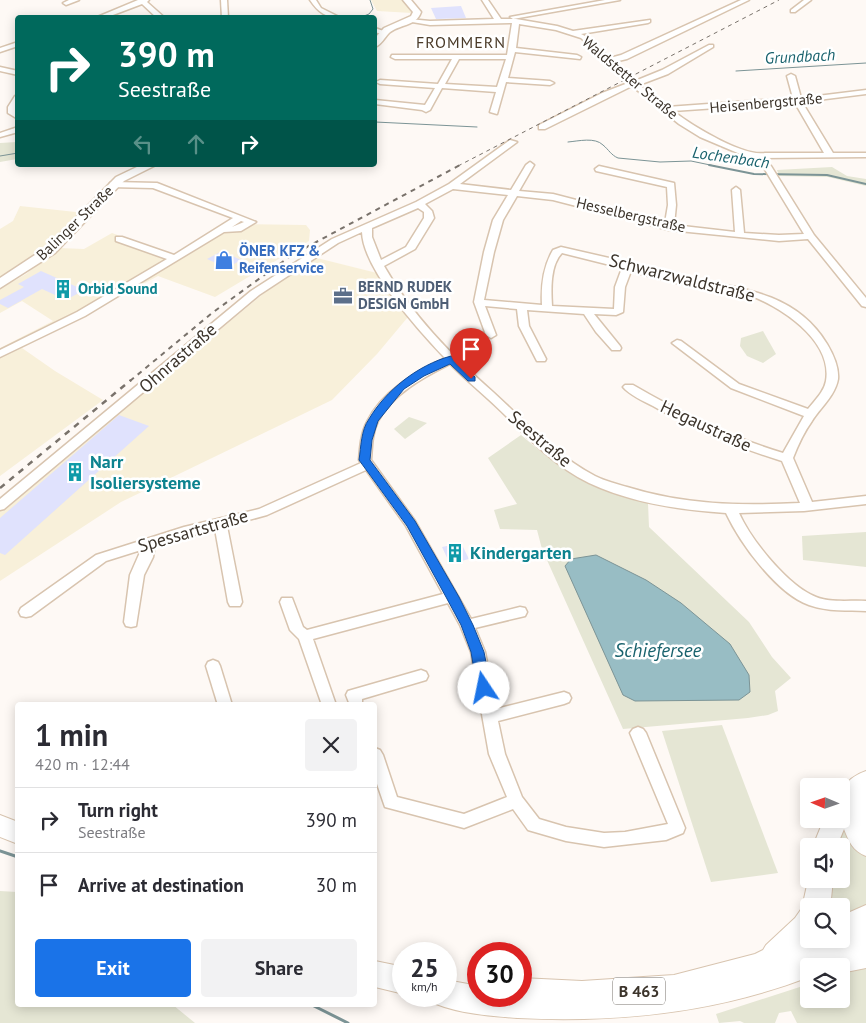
<!DOCTYPE html>
<html lang="en">
<head>
<meta charset="utf-8">
<style>
  :root { --surface:#fff; --page:#f2f2f3; --text:#2b2b33; --muted:#7c7c81; --line:#e1e1e2; --accent:#1a73e8 }
  body { margin:0; font-family:"PT Sans",sans-serif; background:var(--page); color:var(--text); height:100vh; display:flex; flex-direction:column; font-size:19px; white-space:nowrap }
  * { box-sizing:border-box; margin:0 }
  p { font-size:16px; color:var(--muted) }
  .icon { flex:none; width:28px; height:28px; fill:none; stroke:currentColor; stroke-width:2; stroke-linecap:round; stroke-linejoin:round }
  .map { position:relative; flex:1; overflow:hidden }
  .side { position:absolute; left:15px; top:702px; width:362px; height:305px; display:flex; flex-direction:column; background:var(--surface); border-radius:5px; box-shadow:0 2px 12px #0003 }
  .side>* { flex:none }
  .guide { position:absolute; left:15px; top:15px; width:362px; height:152px; border-radius:5px; box-shadow:0 2px 12px #0003; background:#00695c; color:#fff; overflow:hidden }
  .needle { width:32px; rotate:272deg }
  .tools { position:absolute; left:800px; top:778px; display:grid; gap:10px }
  .tools a { display:grid; place-items:center; width:50px; height:50px; border-radius:5px; background:var(--surface); box-shadow:0 2px 12px #0003; font-size:25px }
  .speed { position:absolute; left:392px; top:942px; display:flex; gap:10px; font-size:25px; font-weight:700; text-align:center }
  .speed>* { display:grid; place-content:center; width:65px; height:65px; border-radius:50%; background:var(--surface); box-shadow:0 2px 12px #0003; line-height:1 }
  .speed small { font-size:12px; font-weight:400 }
  .speed .limit { border:8px solid #d22; background:#fff; color:#111 }
  .pin { position:absolute; display:grid; place-items:center; width:42px; height:42px; color:#fff; margin:-51px -21px; border-radius:50% 50% 50% 0; rotate:-45deg; box-shadow:0 0 5px #0007 }
  .pin .icon { rotate:45deg }
  .me { position:absolute; width:55px; margin:-28px; rotate:349deg; stroke-linejoin:round; filter:drop-shadow(0 0 4px #0008) }
  .turn { display:flex; align-items:center; gap:18px; height:105px; padding:0 20px; font-size:22px }
  .turn .icon { width:65px; height:65px; stroke-width:2.5 }
  .turn b { display:block; font-size:35px; line-height:42px }
  .lanes { display:flex; align-items:center; height:48px; padding:0 20px; background:#0003; justify-content:center; gap:25px; direction:ltr }
  .lanes .off { opacity:.35 }
  .round { display:grid; place-items:center; flex:none; width:52px; height:52px; border-radius:5px; background:var(--page) }
  .head { display:flex; align-items:center; justify-content:space-between; height:85px; padding:0 20px }
  h1 { font-size:30px; font-weight:600; line-height:38px }
  .action { display:flex; gap:10px; margin-top:auto; padding:10px 20px }
  .action a { flex:1; height:58px; border-radius:5px; background:var(--accent); color:#fff; font-size:20px; font-weight:600; line-height:58px; text-align:center }
  .action a+a { background:var(--page); color:var(--text) }
  ul { padding:0; list-style:none }
  li { display:flex; align-items:center; gap:15px; height:65px; padding:0 20px; border-top:1px solid var(--line) }
  li div { flex:1 }
  li b { display:block; font-size:19px }
  li em { font-style:normal }
  .map>svg:first-child { display:block }
</style>
</head>
<body>
<div class="map">
<svg width="866" height="1023" viewBox="0 0 866 1023">
  <rect width="100%" height="100%" fill="#fef9f5"/>
  <g fill="#f8f0da">
    <path d="M371 0H404L412 7V13L377 11Z"/>
    <path d="M20 206 85 213 49 247 0 277V229L13 221Z"/>
    <path d="M237 224 306 225 310 230 309 241 215 297 158 276 22 348 55 371 103 400 0 476V348L53 321 22 301 0 313V289L26 274 59 248 84 249 112 233 175 256Z"/>
    <path d="M313 257 377 273 408 317 377 354 332 400 121 502 0 581V507L123 410 286 275Z"/>
  </g>
  <g fill="#e5e6d4">
    <path d="M17 142V159L0 162V143Z"/>
    <path d="M832 167 847 176 866 179V186L828 177 779 176 777 170Z"/>
    <path d="M763 331 776 354 763 363 747 356 740 346 741 338Z"/>
    <path d="M409 417 427 423 405 439 394 429Z"/>
    <path d="M521 435 546 456 584 481 648 503 649 527 749 622 772 657 791 678 775 691 778 711 768 715 748 718 623 729 542 549 537 530 500 529 494 510 517 504 488 458Z"/>
    <path d="M866 532V567L803 560 802 536Z"/>
    <path d="M722 725 778 873 711 882 662 731Z"/>
    <path d="M845 817 866 851V908L841 923V906H823L826 900 830 879H841V846H835L836 837Z"/>
    <path d="M0 891 17 892 18 1005H173L195 1023H0Z"/>
    <path d="M866 962V1023H797L791 1011 779 1013 775 1023H744L740 1021 719 1023 716 1014 809 984V999H841V971Z"/>
  </g>
  <path fill="#98bdc4" stroke="#7c9496" d="M596 555 646 580 681 603 730 644 749 675 750 692 739 700 635 701 623 695 565 566 571 559Z"/>
  <g fill="none" stroke-linecap="round" stroke-linejoin="round">
    <g stroke="#7c9496" stroke-width="1">
      <path d="M359 18 369 14 373 9 370 0"/>
      <path d="M736 71 866 63"/>
      <path d="M375 122 477 127"/>
      <path d="M568 142C579 141 595 137 603 145 609 150 611 155 618 158L660 162 691 161 715 166"/>
      <path d="M0 156 18 153"/>
    </g>
    <path stroke="#7c9496" stroke-width="2" d="M709 165 754 174 827 175 866 184"/>
    <g stroke="#7c9496" stroke-width="3">
      <path d="M0 851 18 857"/>
      <path d="M312 1005 348 1023"/>
    </g>
  </g>
  <g fill="#e0e2fd">
    <path d="M461 6 466 18 436 19 431 8Z"/>
    <path d="M222 251 241 260 227 268 207 259Z"/>
    <path d="M41 271 84 290 66 300 42 289 8 308 0 304V300L24 287 18 284Z"/>
    <path d="M119 415 149 426 5 555 0 553V518Z"/>
    <path d="M461 543 469 559 450 564 442 547Z"/>
  </g>
  <g fill="none" stroke-linecap="round" stroke-linejoin="round">
    <g stroke="#d8c4af" stroke-width="3">
      <g id="minor">
        <path d="M69 0H79L66 5 63 3Z"/>
        <path d="M138 0H149L147 2 165 18H157L142 4 105 18H95Z"/>
        <path d="M221 0H227L228 18H222Z"/>
        <path d="M310 0H316L321 8 341 18C326 18 318 12 310 0Z"/>
        <path d="M482 0H488L501 19H516L557 26 573 31 650 20V22L648 23 581 34 585 36 610 58 621 55 741 0H749L627 59 614 62 635 81 662 70 709 45H713V47L668 74 639 85 667 107 793 98 787 76 791 74 795 76 801 98 866 90V94L802 102 833 153H866V157L762 158 771 166 814 235 866 298V307L862 306 808 239 779 241 669 230 553 200 517 196 503 220 494 252 484 300 542 305C541 286 543 267 553 250L561 247 631 263 633 265C647 270 662 274 677 277 732 287 794 289 827 344 833 354 839 367 838 379 835 396 820 408 812 421 804 432 798 445 793 458L812 502 866 496V504L804 511 739 513C751 540 788 586 816 597 831 603 850 600 866 601V611C847 610 828 612 809 605 777 594 740 543 726 513 681 510 631 503 589 483 556 467 531 441 506 416 488 398 468 382 450 364 424 377 392 394 378 421 372 433 372 447 371 460L415 521 471 619 520 607 525 608 527 612 525 616 475 628 485 652 496 709 564 692 569 694 571 698 569 702 564 704 498 721 505 754 522 797 539 819 566 827 604 833 625 832 668 824 630 733 633 729 638 727 643 729 646 733 685 828 683 833 666 840 604 847 566 841 528 830 513 809 464 828 385 807 375 778V748L380 750 383 755 397 797 464 814 507 797 489 754 471 652 460 625 448 603 313 639 336 705H322L299 639 290 630 280 602 282 598H292L303 627 307 630 443 594 406 526 366 470 267 515 227 526 242 602 240 606H230L228 602 215 529 155 546 153 557 144 575 136 626 131 627 126 626 124 622 130 575 141 550 106 561 31 616 26 617 21 616 19 612 21 608 96 555 184 527 259 509 361 463 359 460C360 447 361 433 367 422 382 391 415 373 445 358 420 332 363 269 362 232L338 243 259 295 4 509 0 510V499L251 291 332 239 416 202 449 184 510 140 517 142 460 184 511 190 526 165 530 162 534 165 519 191 553 194 665 223 668 205 667 187 596 171 595 169 599 166 674 183 676 205 674 225 735 232 732 190 736 187 740 190 744 233 779 235 804 234 764 168 752 159 700 137 679 124 632 86 545 129H539V125L602 93 628 83 581 38 556 30 519 24 516 48 577 55 581 57 580 59 515 52 508 78 550 81 554 83 550 85 506 82 497 114 490 112 496 92 442 88 430 110 426 112 422 110 375 104V100L425 105 435 88 380 84 376 82 380 80 438 84 452 59H395L391 57 392 55H507L512 23 430 25 406 21 409 19 430 21 494 19ZM459 59H506L497 87 445 84ZM791 103H795L824 153H765C743 157 691 125 673 111ZM453 189 508 195 493 220 484 252 474 302 486 335 491 338 496 335 485 306 517 309 519 326 537 361H545L546 359 529 326 527 310 584 314 596 332 612 350H620L621 348 620 346 594 314 616 315 623 312 625 287 631 271C648 276 665 281 683 284 704 287 726 288 746 294 779 305 833 340 826 381 824 392 815 400 808 409L739 384 681 341 677 340 672 343 731 388 804 416 783 453C730 437 681 413 633 385H625L623 387C630 395 643 401 653 406 694 430 737 447 782 461L800 503C741 506 684 505 627 487 617 484 605 481 595 476 555 455 526 422 493 392 451 355 412 315 384 266L415 249 434 218 432 211 425 204ZM418 208 424 212V218L406 247 381 260 372 237V228ZM562 253 622 268 615 287 614 309 552 306C551 290 550 265 562 253Z"/>
        <path d="M605 0H620L513 19 510 17Z"/>
        <path d="M804 0H811L795 12H791V10Z"/>
        <path d="M375 28 386 32 387 33 384 35 375 32Z"/>
        <path d="M18 42V46L0 52V48Z"/>
        <path d="M0 67 18 71V75L0 71Z"/>
        <path d="M15 96H18L16 107 18 119 8 113V107Z"/>
        <path d="M18 127V132L0 137V133Z"/>
        <path d="M113 182 157 183 256 222 241 231 224 232 85 316 0 357V350L77 312 167 259 116 241V237H122L174 255 233 218 153 188 110 187V183ZM241 221 244 222 232 227Z"/>
        <path d="M213 660 218 662 220 666 232 705H218L206 666 208 662Z"/>
        <path d="M421 670 426 672 428 676 426 680 362 699V705H350L346 695 348 691Z"/>
      </g>
    </g>
    <g stroke="#d8c4af" stroke-width="3">
      <g id="major">
        <path d="M403 0H411L421 12C416 27 399 24 389 33 384 38 382 44 375 47V38L384 28 411 16 413 12Z"/>
        <path d="M141 165H156L124 181 55 253 0 288V278L47 247 116 177Z"/>
      </g>
    </g>
    <g stroke="#d8c4af" stroke-width="2">
      <g id="highway">
        <path d="M866 771V856C853 851 849 842 844 829L837 846H813L824 819H841C841 795 840 780 866 771Z"/>
        <path d="M0 815 18 822V844L0 837Z"/>
        <path d="M809 876V879H833L831 899 828 906H809V939H841V916L866 905V968L841 973V966H809V977C715 1013 618 1023 518 1018 492 1016 461 1014 436 1004L433 996H446V980L479 986V996H521V978L582 981 674 975 755 954 763 950 766 945 795 918 802 908Z"/>
        <path d="M375 961 404 967V994L375 987Z"/>
      </g>
    </g>
    <use href="#minor" fill="#fff" fill-rule="evenodd"/>
    <use href="#major" fill="#fff" fill-rule="evenodd"/>
    <use href="#highway" fill="#fff" fill-rule="evenodd"/>
    <path stroke="#79726b" stroke-width="1" stroke-dasharray="4 4" stroke-linecap="butt" d="M458 166 779 0"/>
    <path stroke="#79726b" stroke-width="2" stroke-dasharray="5 5" stroke-linecap="butt" d="M130 381 212 313 292 255 460 165"/>
    <path stroke="#79726b" stroke-width="2.5" stroke-dasharray="6 6" stroke-linecap="butt" d="M0 488 131 380"/>
  </g>
  <path fill="#1a73e8" stroke="#114b97" d="M451 356 454 357 475 377V381H468L450 364 424 376 404 389 378 421 372 440 370 460 415 521 459 597 473 625 484 652 491 688 489 691 484 693 479 691 477 688 471 652 461 625 446 597 407 526 359 460C361 447 361 430 369 419 386 390 418 365 451 356Z"/>
  <defs>
    <g id="shop-bare" transform="scale(1.5)"><path d="M-5-2.5h2.3a2.7 3.5 0 0 1 5.4 0H5L5.5 6h-11ZM-1.5-2.5h3a1.5 2.3 0 0 0-3 0Z" fill="#3f7fe0" stroke="#fff" stroke-width="2.5" paint-order="stroke"/></g>
    <g id="building-bare" transform="scale(1.5)"><path d="M-4-6H4V6H1V3H-1V6H-4ZM-2.5-4.3h1.7v1.8h-1.7ZM.8-4.3h1.7v1.8H.8ZM-2.5-1h1.7V.8h-1.7ZM.8-1h1.7V.8H.8Z" fill="#0f9aa8" stroke="#fff" stroke-width="2.5" paint-order="stroke"/></g>
    <g id="office-bare" transform="scale(1.5)"><path d="M-6-3h4V-5.5h4V-3h4V5H-6ZM-1-4.5V-3h2v-1.5ZM-6 0V1H6V0Z" fill="#5c6f8a" stroke="#fff" stroke-width="2.5" paint-order="stroke"/></g>
  </defs>
  <g fill-rule="evenodd">
    <use href="#shop-bare" x="224" y="260"/>
    <use href="#building-bare" x="63" y="289"/>
    <use href="#office-bare" x="343" y="296"/>
    <use href="#building-bare" x="75" y="472"/>
    <use href="#building-bare" x="455" y="553"/>
  </g>
  <g text-anchor="middle" stroke-width="5" stroke-linejoin="round" paint-order="stroke">
    <g font-size="15" fill="#3c342b" stroke="#fff">
      <text transform="translate(630 78) rotate(40)" y="5">Waldstetter Straße</text>
      <text transform="translate(766 103) rotate(-5)" y="5">Heisenbergstraße</text>
      <text transform="translate(631 215) rotate(13)" y="5">Hesselbergstraße</text>
      <text transform="translate(75 223) rotate(-44)" y="5">Balinger Straße</text>
    </g>
    <g font-size="15" font-weight="bold" fill="#366cbe" stroke="#fff" text-anchor="start">
      <text x="239" y="256">ÖNER KFZ &amp;<tspan x="239" dy="17">Reifenservice</tspan></text>
    </g>
    <g font-size="15" font-weight="bold" fill="#4e5e75" stroke="#fff" text-anchor="start">
      <text x="358" y="292">BERND RUDEK<tspan x="358" dy="17">DESIGN GmbH</tspan></text>
    </g>
    <g font-size="15" font-weight="bold" fill="#0d838f" stroke="#fff" text-anchor="start">
      <text x="78" y="294">Orbid Sound</text>
    </g>
    <g font-size="16" letter-spacing="1" fill="#4a3a28" stroke="#fff">
      <text x="461" y="48">FROMMERN</text>
    </g>
    <g font-size="16" font-style="italic" fill="#19626d" stroke="#fff">
      <text transform="translate(800 56) rotate(-3)" y="6">Grundbach</text>
      <text transform="translate(731 157) rotate(8)" y="6">Lochenbach</text>
    </g>
    <rect fill="#fff" stroke="#76716b" stroke-width="1" x="613" y="977.5" width="52" height="27" rx="4"/>
    <g font-size="16" font-weight="bold" fill="#3c342b">
      <text x="639" y="997">B 463</text>
    </g>
    <g font-size="18" fill="#3c342b" stroke="#fff">
      <text transform="translate(682 278) rotate(14)" y="6">Schwarzwaldstraße</text>
      <text transform="translate(178 358) rotate(-41)" y="6">Ohnrastraße</text>
      <text transform="translate(706 426) rotate(25)" y="6">Hegaustraße</text>
      <text transform="translate(540 439) rotate(40)" y="6">Seestraße</text>
      <text transform="translate(193 531) rotate(-16)" y="6">Spessartstraße</text>
    </g>
    <g font-size="18" font-weight="bold" fill="#0d838f" stroke="#fff" text-anchor="start">
      <text x="90" y="468">Narr<tspan x="90" dy="21">Isoliersysteme</tspan></text>
      <text x="470" y="559">Kindergarten</text>
    </g>
    <g font-size="19" font-style="italic" fill="#19626d" stroke="#fff">
      <text x="658" y="657">Schiefersee</text>
    </g>
  </g>
</svg>
<div class="tools">
<a><svg class="needle" viewBox="-14 -14 28 28"><path d="M0-13l5 13h-10z" fill="#e53935"/><path d="M0 13l5-13h-10z" fill="#7c7c81"/></svg></a>
<a><svg class="icon" aria-label="sound" viewBox="0 0 24 24"><path d="M4 9h4l5-4v14l-5-4H4zM17 9q2 3 0 6"/></svg></a>
<a><svg class="icon" aria-label="search" viewBox="0 0 24 24"><circle cx="10" cy="10" r="6"/><path d="M15 15l6 6"/></svg></a>
<a><svg class="icon" aria-label="layers" viewBox="0 0 24 24"><path d="M12 4l9 5-9 5-9-5zM3 14l9 5 9-5"/></svg></a>
</div>
<div class="speed"><div>25<small>km/h</small></div><div class="limit">30</div></div>
<div class="pin" style="left:471px;top:379px;background:#d93025"><svg class="icon" aria-label="arrive" viewBox="0 0 24 24"><path d="M6 21V4h12l-3 4 3 4H6"/></svg></div>
<svg class="me" style="left:484px;top:688px" viewBox="-20 -20 40 40"><circle r="19" fill="#fff"/><path d="M0-13L10 11 0 6-10 11z" fill="#1a73e8"/></svg>
<div class="guide">
<div class="turn"><svg class="icon" aria-label="right" viewBox="0 0 24 24"><path d="M7 20v-9h11M14 6l5 5-5 5"/></svg><div><b>390 m</b>Seestraße</div></div>
<div class="lanes"><svg class="icon off" aria-label="left" viewBox="0 0 24 24"><path d="M17 20v-9H6M10 6l-5 5 5 5"/></svg><svg class="icon off" aria-label="ahead" viewBox="0 0 24 24"><path d="M12 20V5M6 11l6-6 6 6"/></svg><svg class="icon" aria-label="right" viewBox="0 0 24 24"><path d="M7 20v-9h11M14 6l5 5-5 5"/></svg></div>
</div>
<section class="side">
<div class="head"><div><h1>1 min</h1><p>420 m · 12:44</p></div><a class="round"><svg class="icon" aria-label="close" viewBox="0 0 24 24"><path d="M6 6l12 12M18 6L6 18"/></svg></a></div>
<ul>
<li><svg class="icon" aria-label="right" viewBox="0 0 24 24"><path d="M7 20v-9h11M14 6l5 5-5 5"/></svg><div><b>Turn right</b><p>Seestraße</p></div><em>390 m</em></li>
<li><svg class="icon" aria-label="arrive" viewBox="0 0 24 24"><path d="M6 21V4h12l-3 4 3 4H6"/></svg><div><b>Arrive at destination</b></div><em>30 m</em></li>
</ul>
<div class="action"><a>Exit</a><a>Share</a></div>
</section>
</div>
</body>
</html>
